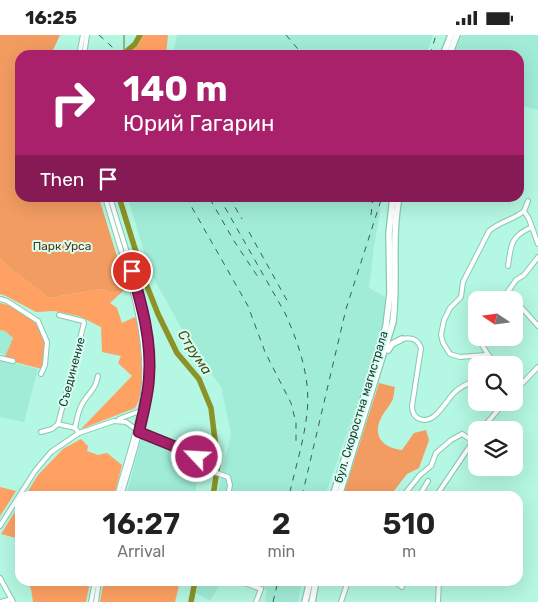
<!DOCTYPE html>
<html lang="en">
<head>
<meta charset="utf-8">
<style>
  :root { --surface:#fff; --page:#f2f2f2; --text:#222; --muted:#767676 }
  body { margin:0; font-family:Rubik,sans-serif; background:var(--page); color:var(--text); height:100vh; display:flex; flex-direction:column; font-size:19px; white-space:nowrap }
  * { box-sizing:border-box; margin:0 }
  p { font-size:16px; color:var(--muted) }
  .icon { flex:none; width:28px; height:28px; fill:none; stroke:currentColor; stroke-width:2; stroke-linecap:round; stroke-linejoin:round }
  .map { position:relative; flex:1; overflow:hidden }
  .drawer { position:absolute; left:15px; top:456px; width:508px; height:95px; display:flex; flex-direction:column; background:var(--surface); border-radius:15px; box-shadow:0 5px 20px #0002 }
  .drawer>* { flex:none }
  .banner { position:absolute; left:15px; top:15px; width:509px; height:152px; border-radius:15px; box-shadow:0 5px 20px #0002; background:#a8216a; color:#fff; overflow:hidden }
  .needle { width:32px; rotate:283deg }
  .controls { position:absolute; left:468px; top:256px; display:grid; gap:10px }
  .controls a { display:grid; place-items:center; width:55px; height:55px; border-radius:10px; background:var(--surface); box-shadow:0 5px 20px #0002; font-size:25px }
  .pin { position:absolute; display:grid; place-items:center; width:42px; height:42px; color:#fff; margin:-21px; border:2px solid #fff; border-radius:50%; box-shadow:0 1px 5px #0007 }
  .me { position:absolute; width:55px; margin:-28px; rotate:295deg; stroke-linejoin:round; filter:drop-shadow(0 0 4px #0008) }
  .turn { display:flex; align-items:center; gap:18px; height:105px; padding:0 25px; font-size:22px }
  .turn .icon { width:65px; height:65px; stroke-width:2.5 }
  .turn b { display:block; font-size:35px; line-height:42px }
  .then { display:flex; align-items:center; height:48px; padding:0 25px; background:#0003; gap:10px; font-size:19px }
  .eta { display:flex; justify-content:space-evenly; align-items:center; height:85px; text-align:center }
  .eta b { font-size:30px; font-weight:600; line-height:35px }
  .status { display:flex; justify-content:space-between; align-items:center; height:35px; padding:0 25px; background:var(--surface); direction:ltr }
  .status svg { height:14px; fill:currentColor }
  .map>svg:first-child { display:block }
</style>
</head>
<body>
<div class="status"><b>16:25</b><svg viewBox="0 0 49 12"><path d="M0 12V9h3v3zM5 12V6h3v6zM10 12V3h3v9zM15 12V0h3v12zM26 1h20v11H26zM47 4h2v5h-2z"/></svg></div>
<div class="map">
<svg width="538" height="567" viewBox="0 0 538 567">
  <rect width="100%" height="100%" fill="#b4f7e2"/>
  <g fill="#a0ecd6">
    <path d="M177 0H433L426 20H173Z"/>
    <path d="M462 0H538V75L519 70V20H454Z"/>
    <path d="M128 163H381L378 171 381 172 374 211 369 253 385 262 384 282 370 331 325 461H217L231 398 221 352 191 310 150 237Z"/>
    <path d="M0 295 5 296 13 303 5 322 4 321V319L0 318Z"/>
    <path d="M0 325 38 334 24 387 0 382Z"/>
    <path d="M142 401 188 420 199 429 195 461H126Z"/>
    <path d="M198 546H222L210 566 196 558Z"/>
    <path d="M232 546H302L298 567H265L267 555Z"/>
  </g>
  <g fill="#fea163">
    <path d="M143 0H168L166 20H127L138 10Z"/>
    <path d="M0 223 6 230 49 263 100 254 112 258 126 254 123 256 110 268 117 273 122 288 135 282C143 298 146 359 135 373L81 394 132 341 118 328 121 321 102 317 101 292 79 281 54 276 36 277 6 261 0 259Z"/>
    <path d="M0 268 11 271 36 286 45 308 42 334 14 327V324L5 322 13 303 5 296 0 295Z"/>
    <path d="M81 404 88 411 87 416 98 420 107 418 122 430 114 461H25L38 440 63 414Z"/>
    <path d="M0 452 16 456 0 481Z"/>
    <path d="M20 469V504L1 499Z"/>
    <path d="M27 546H90L86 567H33L31 554Z"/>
    <path d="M104 546H180L175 567H100Z"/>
  </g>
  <g fill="#f39c62">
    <path d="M0 0H60L53 15 55 20H20V162L99 163 127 254 112 258 100 254 49 263 6 230 0 223Z"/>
    <path d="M379 348 395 352C394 356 394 360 393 364 390 370 385 376 382 381 371 401 383 413 402 415L414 398 426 395 429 405 419 433 407 439 390 461H343Z"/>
  </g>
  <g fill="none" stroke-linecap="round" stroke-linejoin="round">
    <path stroke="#6b782a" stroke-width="1" d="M124 0V19"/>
    <g stroke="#8b9226" stroke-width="5.5">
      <path d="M122 20 135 9 140 0"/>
      <path d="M119 162 145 246 158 279 177 318 199 344 211 373 218 429 213 461"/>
      <path d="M191 567 195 546"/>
    </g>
    <g stroke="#87c8b4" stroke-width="6">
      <g id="minor">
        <path d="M79 20 83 0"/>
        <path d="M84 20 87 0"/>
        <path d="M105 162C122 222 148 287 144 349 141 387 127 425 117 461"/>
        <path d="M110 162C126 218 154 288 149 346 145 385 132 423 121 461"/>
        <path d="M528 166 524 176 529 184 538 209"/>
        <path d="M538 222 524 240 516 245 509 255 512 262 538 291"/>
        <path d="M508 231C511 209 511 201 532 192"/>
        <path d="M0 264 7 266 38 286 47 307 45 330 41 339"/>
        <path d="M502 265 509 255"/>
        <path d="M59 280 83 286 84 288 58 389 75 393 79 398"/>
        <path d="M477 302 489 321"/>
        <path d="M402 304C411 302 418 304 421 313L412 371C412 377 414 382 420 384 435 390 446 365 455 357 461 351 469 348 476 345"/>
        <path d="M0 323 13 326"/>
        <path d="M495 330 490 322 486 320 460 322 450 319 443 308 441 300 444 285 450 273 461 262 463 247 489 196C499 187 513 185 524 176"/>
        <path d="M514 357 538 332"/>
        <path d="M119 384 140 376"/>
        <path d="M75 393C77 384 78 374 84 366 91 355 95 355 98 341"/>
        <path d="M481 395 504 368"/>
        <path d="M41 397 52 394 58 389"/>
        <path d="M403 461 420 440 431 431 436 418 451 405 462 399 473 406"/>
        <path d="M419 461 428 446"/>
        <path d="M436 461 476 402"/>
        <path d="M0 491 35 436 51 417 79 398 114 386 126 387 142 399 191 418 206 429 211 436 228 442 230 450 228 461"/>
        <path d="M0 543 13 567"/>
        <path d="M239 546 261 554 256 567"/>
        <path d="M394 546 402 552"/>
        <path d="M0 567 12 564"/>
        <path d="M91 567 95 546"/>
        <path d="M96 567 99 546"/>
        <path d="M341 567 348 546"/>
        <path d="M438 567 439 546"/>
      </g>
    </g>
    <g stroke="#87c8b4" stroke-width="8">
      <g id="highway">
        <path d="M443 20 451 0"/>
        <path d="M449 20 457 0"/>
        <path d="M388 315 392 309 402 304"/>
        <path d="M333 461 386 291 390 258 389 198 393 162"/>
        <path d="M339 461 393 287C398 245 391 204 399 162"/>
        <path d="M305 567 310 546"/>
        <path d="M312 567 316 546"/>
      </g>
    </g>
    <use href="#minor" stroke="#fff" stroke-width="4"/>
    <use href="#highway" stroke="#fff" stroke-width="5.5"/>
    <g stroke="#3b5e54" stroke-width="1" stroke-dasharray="6 6" stroke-linecap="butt">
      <path d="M99 0 121 20"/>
      <path d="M286 0 303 20"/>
      <path d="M430 20 436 0"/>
      <path d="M186 162 248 271 265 317 291 368 296 388V407"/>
      <path d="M219 162 285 278C299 309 311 344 307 378 304 406 295 434 289 461"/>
      <path d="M229 162 242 184"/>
      <path d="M210 164 234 206 260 245"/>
      <path d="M371 180 373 162"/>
      <path d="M249 197 289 269"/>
      <path d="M302 461 346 274 382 162"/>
      <path d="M273 567 278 546"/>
    </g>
  </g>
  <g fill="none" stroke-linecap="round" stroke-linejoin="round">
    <g stroke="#6d1545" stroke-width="12">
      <path id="route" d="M132 236C142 271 152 306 149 343 148 361 143 379 139 397L191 418 197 422"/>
    </g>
    <use href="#route" stroke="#a8216a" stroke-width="9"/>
  </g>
  <g text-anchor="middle" stroke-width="4" stroke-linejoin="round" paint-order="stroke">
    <g font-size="12" fill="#5f3415" stroke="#d7fef1">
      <text x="62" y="215">Парк Урса</text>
    </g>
    <g font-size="12" fill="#203c34" stroke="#d7fef1">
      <text transform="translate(72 337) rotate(-75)" y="4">Съединение</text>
      <text transform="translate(361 372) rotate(-73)" y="4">бул. Скоростна магистрала</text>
    </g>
    <g font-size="14" font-style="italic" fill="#4b4f19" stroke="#d7fef1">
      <text transform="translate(195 317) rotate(57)" y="5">Струма</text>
    </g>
  </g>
</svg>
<div class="controls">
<a><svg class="needle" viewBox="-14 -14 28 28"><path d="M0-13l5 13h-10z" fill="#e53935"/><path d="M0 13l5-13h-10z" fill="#767676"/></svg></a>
<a><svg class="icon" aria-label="search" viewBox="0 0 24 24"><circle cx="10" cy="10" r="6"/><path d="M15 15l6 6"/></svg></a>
<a><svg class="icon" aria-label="layers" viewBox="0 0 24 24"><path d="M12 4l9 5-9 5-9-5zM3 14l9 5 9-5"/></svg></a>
</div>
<div class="pin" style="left:132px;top:236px;background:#d93025"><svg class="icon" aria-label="arrive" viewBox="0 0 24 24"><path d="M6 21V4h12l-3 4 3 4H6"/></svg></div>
<svg class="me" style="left:197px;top:422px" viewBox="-20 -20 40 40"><circle r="17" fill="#a8216a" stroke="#fff" stroke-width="3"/><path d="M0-11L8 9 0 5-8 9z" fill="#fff"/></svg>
<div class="banner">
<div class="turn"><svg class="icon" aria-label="right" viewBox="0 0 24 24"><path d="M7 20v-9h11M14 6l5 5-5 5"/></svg><div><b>140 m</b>Юрий Гагарин</div></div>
<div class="then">Then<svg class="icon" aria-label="arrive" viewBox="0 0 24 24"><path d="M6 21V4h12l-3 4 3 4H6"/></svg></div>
</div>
<section class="drawer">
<div class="eta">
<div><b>16:27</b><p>Arrival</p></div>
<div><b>2</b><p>min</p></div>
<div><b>510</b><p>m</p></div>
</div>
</section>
</div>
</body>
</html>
